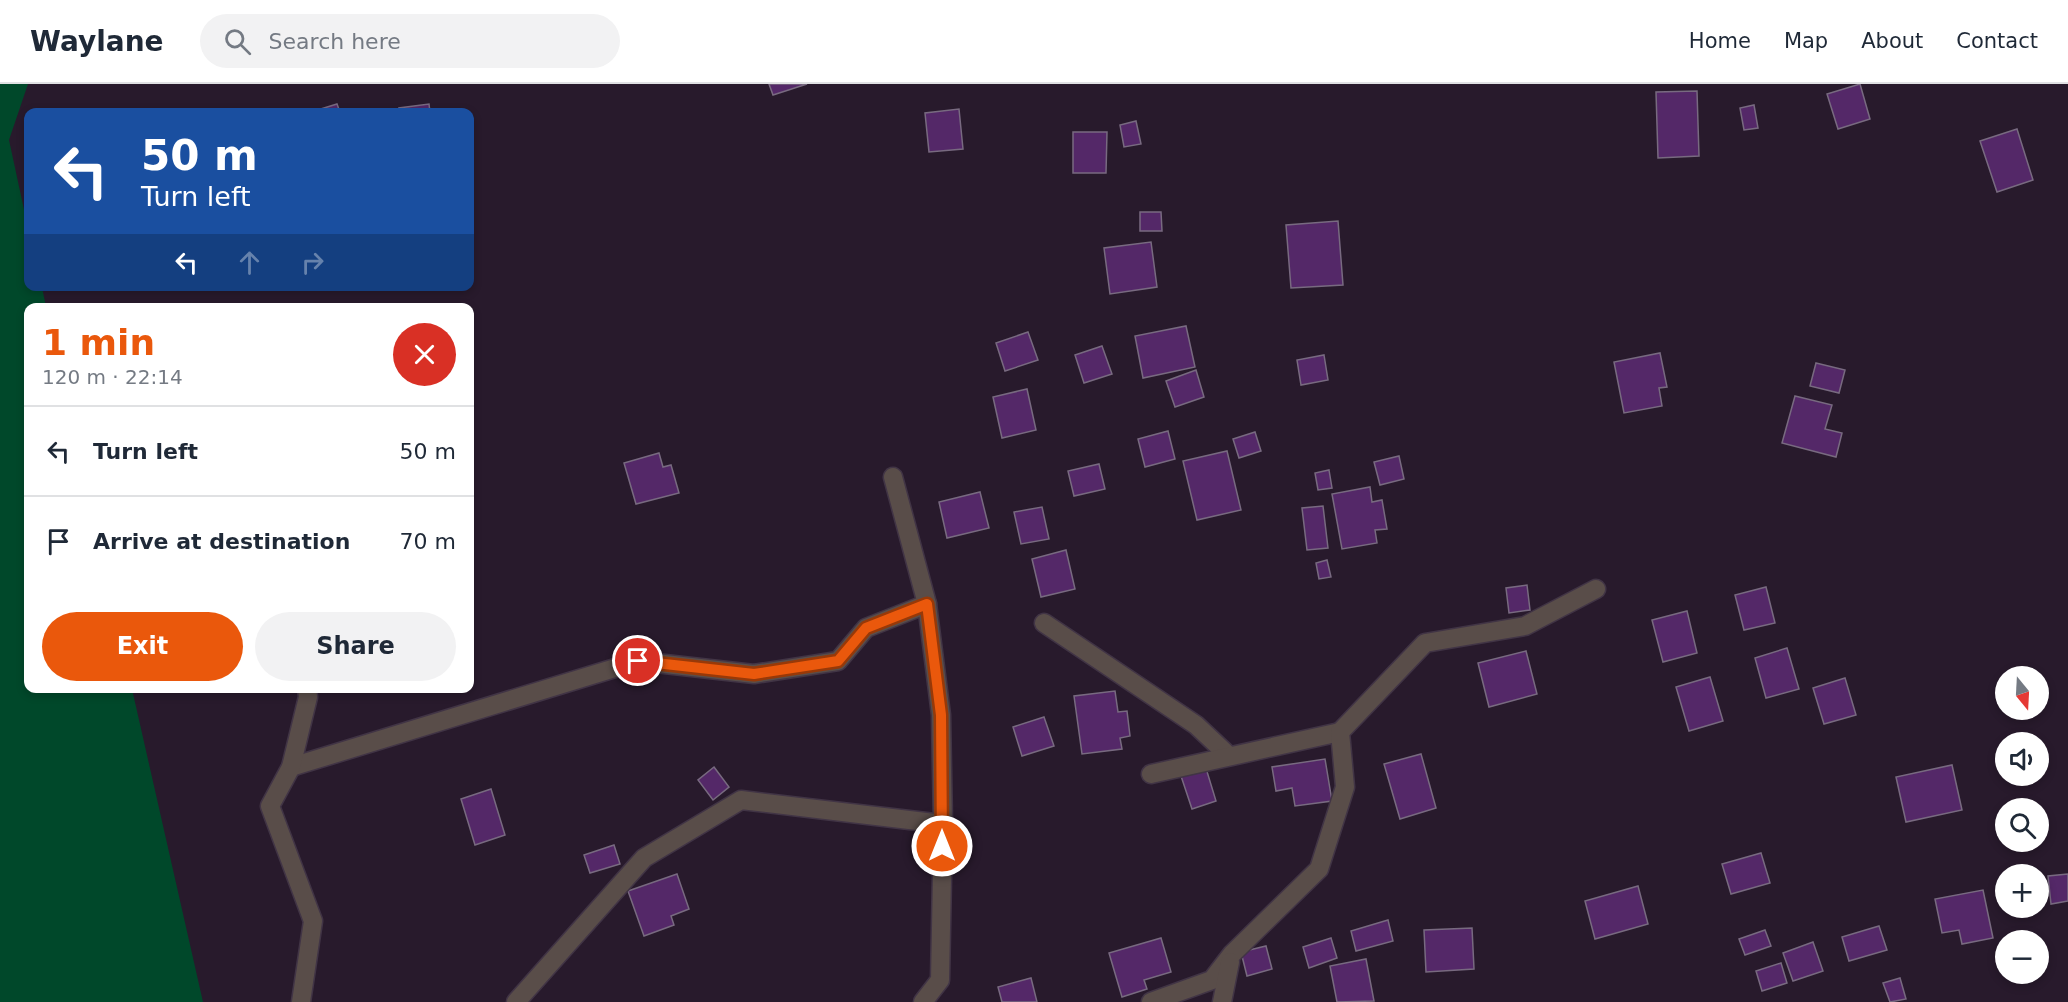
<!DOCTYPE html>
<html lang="en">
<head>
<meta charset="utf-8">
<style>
  :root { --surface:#fff; --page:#f2f2f3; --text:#1f2937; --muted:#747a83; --line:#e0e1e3; --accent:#ea580c }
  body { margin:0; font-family:"DejaVu Sans",sans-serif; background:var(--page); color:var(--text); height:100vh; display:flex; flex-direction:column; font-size:22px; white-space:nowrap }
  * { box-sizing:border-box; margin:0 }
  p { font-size:20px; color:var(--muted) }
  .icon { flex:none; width:33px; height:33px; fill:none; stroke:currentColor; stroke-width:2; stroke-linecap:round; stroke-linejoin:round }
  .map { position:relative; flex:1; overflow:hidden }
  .sheet { position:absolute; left:24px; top:219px; width:450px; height:390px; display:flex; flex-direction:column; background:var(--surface); border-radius:12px; box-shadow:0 3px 9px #0003 }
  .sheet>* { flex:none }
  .banner { position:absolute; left:24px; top:24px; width:450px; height:183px; border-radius:12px; box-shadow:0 3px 9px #0003; background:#1a4fa0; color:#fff; overflow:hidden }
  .needle { width:39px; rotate:162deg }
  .fabs { position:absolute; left:1995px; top:582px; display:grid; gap:12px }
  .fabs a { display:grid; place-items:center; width:54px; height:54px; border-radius:50%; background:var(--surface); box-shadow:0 3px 9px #0003; font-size:30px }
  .pin { position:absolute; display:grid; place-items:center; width:51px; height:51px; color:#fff; margin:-26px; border:3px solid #fff; border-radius:50%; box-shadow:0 2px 6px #0007 }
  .me { position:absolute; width:66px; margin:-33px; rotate:0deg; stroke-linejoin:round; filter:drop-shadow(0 0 4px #0008) }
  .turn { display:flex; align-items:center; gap:21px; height:126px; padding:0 18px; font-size:27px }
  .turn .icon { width:78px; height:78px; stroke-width:2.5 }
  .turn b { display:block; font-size:42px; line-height:51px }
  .lanes { display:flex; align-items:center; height:57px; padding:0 18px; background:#0003; justify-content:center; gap:30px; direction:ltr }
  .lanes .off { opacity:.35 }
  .round { display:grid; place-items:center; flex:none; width:63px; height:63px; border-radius:32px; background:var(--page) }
  .head { display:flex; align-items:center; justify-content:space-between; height:102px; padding:0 18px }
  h1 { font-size:36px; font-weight:800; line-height:45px; color:var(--accent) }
  .primary-button { display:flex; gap:12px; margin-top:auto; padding:12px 18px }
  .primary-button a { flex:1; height:69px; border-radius:36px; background:var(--accent); color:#fff; font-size:24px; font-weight:800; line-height:69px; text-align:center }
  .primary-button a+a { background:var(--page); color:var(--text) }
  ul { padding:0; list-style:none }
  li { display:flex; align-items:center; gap:18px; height:90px; padding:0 18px; border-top:2px solid var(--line) }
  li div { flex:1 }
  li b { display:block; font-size:22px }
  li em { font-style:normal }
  header { display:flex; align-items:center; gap:36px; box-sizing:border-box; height:84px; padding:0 30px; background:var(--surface); border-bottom:2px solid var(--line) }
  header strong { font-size:28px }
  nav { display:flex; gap:33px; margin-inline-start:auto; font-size:21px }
  .search { width:420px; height:54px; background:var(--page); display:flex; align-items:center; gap:15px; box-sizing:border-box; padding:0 21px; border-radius:33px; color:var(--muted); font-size:22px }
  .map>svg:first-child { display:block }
</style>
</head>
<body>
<header>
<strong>Waylane</strong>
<div class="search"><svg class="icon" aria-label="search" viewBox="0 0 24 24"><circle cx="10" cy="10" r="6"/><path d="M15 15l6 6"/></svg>Search here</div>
<nav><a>Home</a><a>Map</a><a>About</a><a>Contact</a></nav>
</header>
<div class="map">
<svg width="2068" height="918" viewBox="0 0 2068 918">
  <rect width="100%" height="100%" fill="#281a2c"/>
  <path fill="#00482a" d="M0 0H28L9 56 28 144V202L42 203 46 223 28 224V604L132 605 203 918H0Z"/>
  <g fill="#542868" stroke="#786a80" stroke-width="1.5">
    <path d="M769 0H807L773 11Z"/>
    <path d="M1860 0 1870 35 1838 45 1827 10Z"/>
    <path d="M1697 7 1699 72 1658 74 1656 8Z"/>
    <path d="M337 20 340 28H311Z"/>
    <path d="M429 20 430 28H400L399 24Z"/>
    <path d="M1754 21 1758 44 1744 46 1740 24Z"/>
    <path d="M959 25 963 65 929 68 925 29Z"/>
    <path d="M1136 37 1141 60 1124 63 1120 41Z"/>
    <path d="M2017 45 2033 96 1997 108 1980 57Z"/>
    <path d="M1073 48H1107L1106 89H1073Z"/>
    <path d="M1140 128H1161L1162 147H1140Z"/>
    <path d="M1338 137 1343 201 1291 204 1286 141Z"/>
    <path d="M1151 158 1157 203 1110 210 1104 164Z"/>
    <path d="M1186 242 1195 283 1143 294 1135 252Z"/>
    <path d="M1028 248 1038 276 1005 287 996 259Z"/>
    <path d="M1102 262 1112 290 1084 299 1075 271Z"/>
    <path d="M1660 269 1667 303 1659 304 1662 322 1624 329 1614 278Z"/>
    <path d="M1324 271 1328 296 1301 301 1297 276Z"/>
    <path d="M1816 279 1845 286 1839 309 1810 302Z"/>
    <path d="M1196 286 1204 313 1175 323 1166 297Z"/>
    <path d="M1027 305 1036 346 1002 354 993 313Z"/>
    <path d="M1795 312 1832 321 1825 345 1842 349 1836 373 1782 359Z"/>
    <path d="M1168 347 1175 375 1145 383 1138 355Z"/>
    <path d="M1255 348 1261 367 1239 374 1233 355Z"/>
    <path d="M1227 367 1241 426 1197 436 1183 377Z"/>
    <path d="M659 369 663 383 671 381 679 409 636 420 624 379Z"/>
    <path d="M1399 372 1404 395 1380 401 1374 378Z"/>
    <path d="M1099 380 1105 405 1074 412 1068 387Z"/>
    <path d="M1329 386 1332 404 1318 406 1315 389Z"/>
    <path d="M1370 403 1372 418 1382 416 1387 445 1375 446 1377 459 1342 465 1332 410Z"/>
    <path d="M980 408 989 444 947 454 939 418Z"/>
    <path d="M1323 422 1328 464 1307 466 1302 424Z"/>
    <path d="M1042 423 1049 455 1021 460 1014 428Z"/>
    <path d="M1066 466 1075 505 1041 513 1032 475Z"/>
    <path d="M1327 476 1331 493 1319 495 1316 479Z"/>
    <path d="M1527 501 1530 526 1509 529 1506 504Z"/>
    <path d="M1766 503 1775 539 1744 546 1735 511Z"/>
    <path d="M1687 527 1697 569 1663 578 1652 536Z"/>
    <path d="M1787 564 1799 605 1766 614 1755 574Z"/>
    <path d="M1526 567 1537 610 1489 623 1478 579Z"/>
    <path d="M1710 593 1723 637 1689 647 1676 603Z"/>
    <path d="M1845 594 1856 631 1824 640 1813 604Z"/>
    <path d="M1115 607 1118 628 1127 627 1130 652 1120 654 1122 665 1082 670 1074 612Z"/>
    <path d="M1044 633 1054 662 1022 672 1013 643Z"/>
    <path d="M1421 670 1436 724 1400 735 1384 680Z"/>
    <path d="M1325 675 1332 717 1295 722 1292 704 1276 707 1272 683Z"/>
    <path d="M1205 681 1216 717 1192 725 1180 689Z"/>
    <path d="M1952 681 1962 726 1906 738 1896 693Z"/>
    <path d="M714 683 729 703 713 716 698 696Z"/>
    <path d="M491 705 505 751 475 761 461 715Z"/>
    <path d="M614 761 620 780 590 789 584 771Z"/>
    <path d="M1761 769 1770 799 1731 810 1722 780Z"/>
    <path d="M677 790 689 825 671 832 674 841 644 852 628 807Z"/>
    <path d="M2068 790V817L2051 820 2048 792Z"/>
    <path d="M1638 802 1648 840 1595 855 1585 817Z"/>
    <path d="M1983 806 1993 854 1962 860 1959 846 1942 849 1935 815Z"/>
    <path d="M1388 836 1393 857 1356 867 1351 847Z"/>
    <path d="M1879 842 1887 866 1849 877 1842 853Z"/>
    <path d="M1472 844 1474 885 1426 888 1424 846Z"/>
    <path d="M1765 846 1771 862 1745 871 1739 855Z"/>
    <path d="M1161 854 1171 888 1144 896 1147 905 1122 913 1109 869Z"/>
    <path d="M1331 854 1337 874 1309 884 1303 863Z"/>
    <path d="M1813 858 1823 887 1793 897 1783 869Z"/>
    <path d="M1266 862 1272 885 1247 892 1241 868Z"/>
    <path d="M1366 875 1374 917 1337 918 1330 882Z"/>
    <path d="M1781 879 1787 899 1762 907 1756 887Z"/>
    <path d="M1031 894 1037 918H1002L998 903Z"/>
    <path d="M1900 894 1906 915 1890 918 1883 899Z"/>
  </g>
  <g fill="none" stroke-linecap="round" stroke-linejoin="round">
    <g stroke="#413445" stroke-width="21">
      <g id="minor">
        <path d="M893 393 927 520 941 631 943 740"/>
        <path d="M1044 539 1196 641 1229 672"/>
        <path d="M291 683 638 577 754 590 838 577 866 544 927 520"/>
        <path d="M1151 690 1340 648"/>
        <path d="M301 918 313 837 270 722 291 683 308 613 307 604"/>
        <path d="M516 918 644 774 741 716 943 740 940 896 923 918"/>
        <path d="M1151 918 1212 896 1232 870 1319 785 1345 703 1340 648 1425 559 1525 542 1596 505"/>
        <path d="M1222 918 1230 878"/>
      </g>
    </g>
    <use href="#minor" stroke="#594d49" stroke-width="18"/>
  </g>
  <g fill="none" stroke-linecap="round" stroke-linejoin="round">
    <g stroke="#983908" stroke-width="15">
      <path id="route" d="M638 577 754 590 838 577 866 544 927 520 941 631 942 762"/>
    </g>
    <use href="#route" stroke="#ea580c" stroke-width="10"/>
  </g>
</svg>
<div class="fabs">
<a><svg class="needle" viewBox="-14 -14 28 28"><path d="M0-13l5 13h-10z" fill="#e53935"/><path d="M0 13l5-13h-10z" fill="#747a83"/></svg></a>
<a><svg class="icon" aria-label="sound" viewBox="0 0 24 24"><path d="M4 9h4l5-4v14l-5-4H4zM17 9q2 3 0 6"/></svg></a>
<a><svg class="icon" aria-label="search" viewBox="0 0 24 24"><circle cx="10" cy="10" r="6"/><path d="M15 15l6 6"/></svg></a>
<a>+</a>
<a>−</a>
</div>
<div class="pin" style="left:638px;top:577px;background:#d93025"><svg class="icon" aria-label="arrive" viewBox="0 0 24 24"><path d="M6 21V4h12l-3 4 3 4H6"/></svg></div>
<svg class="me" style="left:942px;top:762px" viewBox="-20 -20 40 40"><circle r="17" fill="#ea580c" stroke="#fff" stroke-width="3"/><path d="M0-11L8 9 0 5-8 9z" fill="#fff"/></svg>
<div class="banner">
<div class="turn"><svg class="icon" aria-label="left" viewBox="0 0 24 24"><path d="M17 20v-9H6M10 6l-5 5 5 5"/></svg><div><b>50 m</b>Turn left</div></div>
<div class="lanes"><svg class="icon" aria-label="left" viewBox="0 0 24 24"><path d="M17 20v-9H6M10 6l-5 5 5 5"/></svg><svg class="icon off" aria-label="ahead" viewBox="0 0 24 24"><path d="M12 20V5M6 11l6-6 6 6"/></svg><svg class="icon off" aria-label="right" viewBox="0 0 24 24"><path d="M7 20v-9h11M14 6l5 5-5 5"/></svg></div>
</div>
<section class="sheet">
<div class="head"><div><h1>1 min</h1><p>120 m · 22:14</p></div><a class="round" style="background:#d93025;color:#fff"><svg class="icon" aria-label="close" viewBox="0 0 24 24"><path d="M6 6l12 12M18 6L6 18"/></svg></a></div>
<ul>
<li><svg class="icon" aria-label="left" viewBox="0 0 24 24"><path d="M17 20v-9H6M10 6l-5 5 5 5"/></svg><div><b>Turn left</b></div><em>50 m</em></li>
<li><svg class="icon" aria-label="arrive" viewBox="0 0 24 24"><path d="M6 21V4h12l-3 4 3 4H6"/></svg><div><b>Arrive at destination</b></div><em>70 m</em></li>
</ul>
<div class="primary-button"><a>Exit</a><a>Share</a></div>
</section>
</div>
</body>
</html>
